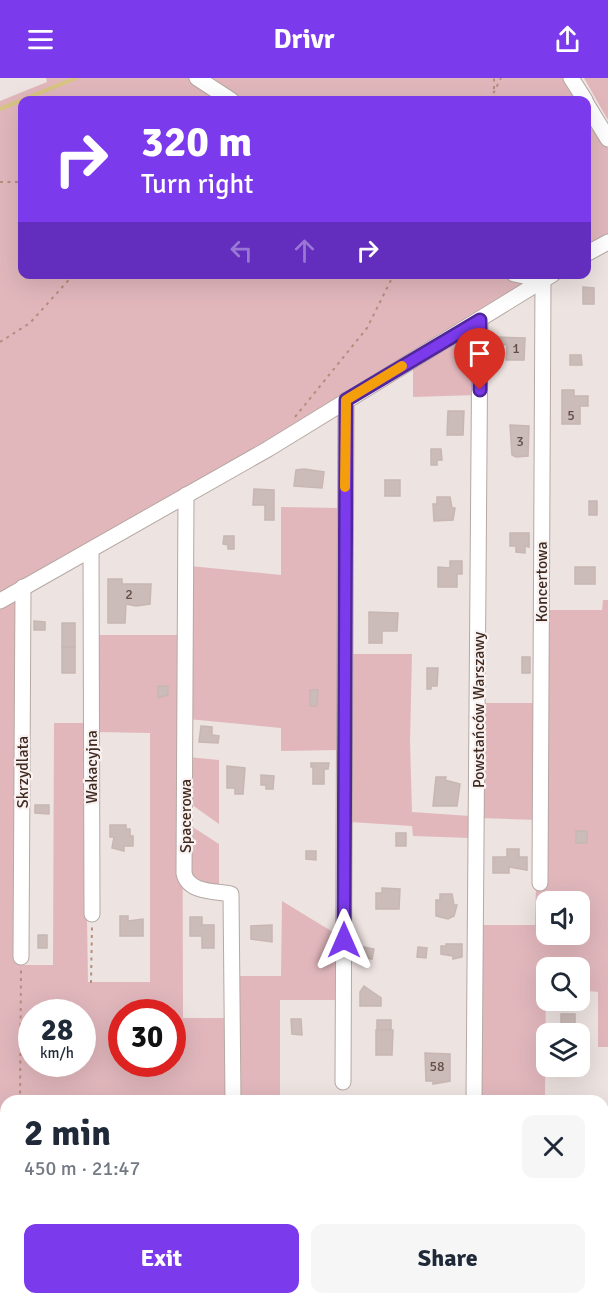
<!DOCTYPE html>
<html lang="en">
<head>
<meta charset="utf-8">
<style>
  :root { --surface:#fff; --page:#f6f6f7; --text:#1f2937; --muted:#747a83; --accent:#7c3aed }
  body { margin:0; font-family:Signika,sans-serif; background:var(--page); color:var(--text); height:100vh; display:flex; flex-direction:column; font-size:22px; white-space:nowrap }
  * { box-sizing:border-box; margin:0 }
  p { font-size:20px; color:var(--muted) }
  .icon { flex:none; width:33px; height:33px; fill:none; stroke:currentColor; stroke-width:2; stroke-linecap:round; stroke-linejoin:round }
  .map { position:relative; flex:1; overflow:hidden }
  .side { position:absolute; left:0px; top:1017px; width:609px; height:210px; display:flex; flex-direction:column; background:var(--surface); border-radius:18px 18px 0 0; box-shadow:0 6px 24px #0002 }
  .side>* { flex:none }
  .hud { position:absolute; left:18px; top:18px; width:573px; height:183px; border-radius:12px; box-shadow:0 6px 24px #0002; background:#7c3aed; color:#fff; overflow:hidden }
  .controls { position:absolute; left:536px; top:813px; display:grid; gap:12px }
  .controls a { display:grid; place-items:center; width:54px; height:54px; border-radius:12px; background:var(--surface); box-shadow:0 6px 24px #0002; font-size:30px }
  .speed { position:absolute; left:18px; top:921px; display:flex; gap:12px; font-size:30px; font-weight:700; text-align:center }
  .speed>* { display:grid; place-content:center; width:78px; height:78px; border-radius:50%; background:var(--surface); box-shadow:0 6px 24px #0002; line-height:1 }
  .speed small { font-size:15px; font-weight:400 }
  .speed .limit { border:9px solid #d22; background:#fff; color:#111 }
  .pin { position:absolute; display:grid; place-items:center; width:51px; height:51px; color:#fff; margin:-62px -26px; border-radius:50% 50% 50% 0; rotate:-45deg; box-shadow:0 0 6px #0007 }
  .pin .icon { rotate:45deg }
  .me { position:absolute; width:66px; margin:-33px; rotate:0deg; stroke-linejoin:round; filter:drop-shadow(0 0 4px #0008) }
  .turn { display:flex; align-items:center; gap:21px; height:126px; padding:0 24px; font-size:27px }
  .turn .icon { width:78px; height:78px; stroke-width:2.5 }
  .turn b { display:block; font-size:42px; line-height:51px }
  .lanes { display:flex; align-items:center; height:57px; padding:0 24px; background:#0003; justify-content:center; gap:30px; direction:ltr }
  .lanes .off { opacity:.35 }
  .round { display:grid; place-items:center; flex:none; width:63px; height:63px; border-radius:12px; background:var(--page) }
  .summary { display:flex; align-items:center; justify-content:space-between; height:102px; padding:0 24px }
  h1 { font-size:36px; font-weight:800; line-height:45px }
  .primary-button { display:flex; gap:12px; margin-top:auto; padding:12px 24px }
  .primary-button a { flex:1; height:69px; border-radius:12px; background:var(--accent); color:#fff; font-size:24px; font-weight:800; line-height:69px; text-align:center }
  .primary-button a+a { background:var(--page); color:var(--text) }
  header { display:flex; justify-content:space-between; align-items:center; height:78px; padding:0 24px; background:var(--accent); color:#fff; font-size:27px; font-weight:800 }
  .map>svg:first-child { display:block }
</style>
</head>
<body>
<header><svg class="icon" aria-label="menu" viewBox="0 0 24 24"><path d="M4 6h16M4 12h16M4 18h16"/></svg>Drivr<svg class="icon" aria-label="share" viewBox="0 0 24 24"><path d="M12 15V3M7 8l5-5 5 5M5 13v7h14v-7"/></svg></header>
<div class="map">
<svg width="608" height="1227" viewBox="0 0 608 1227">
  <rect width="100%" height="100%" fill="#ede3e1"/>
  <g fill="#e1b7bc" fill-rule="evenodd">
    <path d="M46 0H565L579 22H22V196L544 197 183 412 0 515V23L47 4Z"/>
    <path d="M584 0H608V42Z"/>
    <path d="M586 35 608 70V156L587 170Z"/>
    <path d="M477 247 476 317 413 319V285Z"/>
    <path d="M281 429 339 430V672L281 673V650L188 641 190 488 281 497Z"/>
    <path d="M20 517 18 887H53L54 645H84L88 904H150V655L97 654 98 557H182L183 940H227V1023H6V1221H19V1227H0V529ZM32 934H82V986H32ZM122 934H172V986H122Z"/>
    <path d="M603 522H608V969H598V914L579 912V890H546L545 1018 589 1019V1023H477L480 847H535L543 532H602ZM546 824H579V856H546Z"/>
    <path d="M349 576H412L410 663 412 734 470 738V760L413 758 412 748 350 744Z"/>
    <path d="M480 625H537V742L480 740Z"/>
    <path d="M188 679 219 682V746L188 724Z"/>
    <path d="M188 746 219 766V809L196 807 188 798Z"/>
    <path d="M282 823 341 859V922H280V1023H238V898H281Z"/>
    <rect x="22" y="1221" width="387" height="6"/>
    <rect x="475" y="1221" width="121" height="6"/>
  </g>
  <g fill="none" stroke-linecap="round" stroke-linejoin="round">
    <path stroke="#d9c582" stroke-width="4" d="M0 31 76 0"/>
  </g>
  <g fill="#cbbcb9" stroke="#c8b6b2" stroke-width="1.5">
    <path d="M583 209 594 210V226H583Z"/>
    <path d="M496 259 525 260 524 282H506L507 267 496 266Z"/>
    <path d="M570 277H581L582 287H570Z"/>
    <path d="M562 312H574V318H588V328H580V346H562Z"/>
    <path d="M448 333H464L463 357H447Z"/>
    <path d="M510 347 529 348 528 378 516 379 512 377Z"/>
    <path d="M431 371H441L442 382H437V387H431Z"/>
    <path d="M304 391 324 394 322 410 294 408 296 392Z"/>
    <rect x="385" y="402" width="15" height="16"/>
    <path d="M254 411 274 412V442H265V427H253Z"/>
    <path d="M437 419H450L452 430H455L453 442 434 443 433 426H437Z"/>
    <rect x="589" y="423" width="8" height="14"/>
    <path d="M510 455H529V469L525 468V475L516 474V468H510Z"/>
    <path d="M224 458H234V471H228V467L223 466Z"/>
    <path d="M450 483H462V496H457V509H438V489L450 490Z"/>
    <rect x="575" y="489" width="20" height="17"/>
    <path d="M108 501H122V506H151L150 526 136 528 126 526 125 545H108Z"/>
    <path d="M369 534 398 535 397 553H382V565H369Z"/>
    <path d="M34 543 45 544V552H34Z"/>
    <rect x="62" y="545" width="13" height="24"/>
    <rect x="62" y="569" width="13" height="26"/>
    <rect x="522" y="579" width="8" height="16"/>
    <path d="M427 590H438L437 608H431V611H427Z"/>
    <path d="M158 608H168V617L158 620Z"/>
    <path d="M310 612H318L317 628H310Z"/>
    <path d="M201 648 212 649V657L219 658 218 665 199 664Z"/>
    <path d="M311 685H329L328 691H324V706H313V689H311Z"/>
    <path d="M227 688 245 690 243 716H235V710H227Z"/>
    <path d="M261 697 274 698 273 711H266V707H261Z"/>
    <path d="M436 699H446L445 702 460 706 457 728H433Z"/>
    <path d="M35 727H49V736L35 735Z"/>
    <path d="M110 747H126V751H130V758H133V768H124V773L112 770 114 759H110Z"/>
    <rect x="576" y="753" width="11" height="12"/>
    <rect x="396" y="755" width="10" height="13"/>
    <path d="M507 771H519V779H527V792L509 789V795H493V779H507Z"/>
    <path d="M306 773H316V782L306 781Z"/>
    <path d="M382 810 400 811 399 831H376V815H382Z"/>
    <path d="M440 816H452L454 827H457L454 838 448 841 436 838V822H440Z"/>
    <path d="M120 838H128V843L143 841V858H120Z"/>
    <path d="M190 839H202V847H214V870H202V858H190Z"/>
    <path d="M272 847V864L251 861V848Z"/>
    <rect x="38" y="857" width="9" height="13"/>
    <path d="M446 866H462V879L453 881V878L441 876V868H446Z"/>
    <path d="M364 869 374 871 372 881 362 879Z"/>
    <path d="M418 869 427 870 426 880 417 879Z"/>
    <path d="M364 908 381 920V928H360V914Z"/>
    <rect x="561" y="936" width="14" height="20"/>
    <path d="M291 941H301L302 957 292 956Z"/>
    <rect x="377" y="942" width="14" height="10"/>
    <path d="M376 952H393L392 977H376Z"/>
    <path d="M425 975 450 976V1003L433 1006V1003H426Z"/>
    <path d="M416 1221H448L450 1227H416Z"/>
  </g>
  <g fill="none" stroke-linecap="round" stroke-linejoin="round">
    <g stroke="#b6a8a3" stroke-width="17">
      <g id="minor">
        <path d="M197 0 231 22"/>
        <path d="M571 0 585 22"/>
        <path d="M586 25 608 61"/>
        <path d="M586 176 608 164"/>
        <path d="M514 196 543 202 540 805"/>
        <path d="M186 417 184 795C188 815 215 813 231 816L233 1023"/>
        <path d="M91 472 92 836"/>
        <path d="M0 523 268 371 553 196"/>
        <path d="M21 879 23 509"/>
        <path d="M343 1004 346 322"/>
        <path d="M474 1023 480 242"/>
        <path d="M472 1227V1221"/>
      </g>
    </g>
    <g stroke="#b58e7d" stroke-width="2" stroke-dasharray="3 4.5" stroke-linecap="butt">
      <path d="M494 11V0"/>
      <path d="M490 22 501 0"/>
      <path d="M0 104H22"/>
      <path d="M0 264 30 245 74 196"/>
      <path d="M295 339 367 250 394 196"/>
      <path d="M91 905 92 848"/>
      <path d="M20 1023 21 891"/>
      <path d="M20 1227V1221"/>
    </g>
    <use href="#minor" stroke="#fff" stroke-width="15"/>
  </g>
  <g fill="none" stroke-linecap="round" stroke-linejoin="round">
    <g stroke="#51269a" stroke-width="15">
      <path id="route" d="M344 862 346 322 480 242V312"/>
    </g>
    <use href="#route" stroke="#7c3aed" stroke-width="10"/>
    <path stroke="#f59e0b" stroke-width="10" d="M345 409 346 322 402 288"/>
  </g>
  <g text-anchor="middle" stroke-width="4.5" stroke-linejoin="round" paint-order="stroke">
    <g font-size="14" fill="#634e46">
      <text x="516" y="275">1</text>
      <text x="571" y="342">5</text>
      <text x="520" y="368">3</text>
      <text x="129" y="521">2</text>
      <text x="437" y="993">58</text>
    </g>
    <g font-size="16" fill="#402a1f" stroke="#f9f2f2">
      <text transform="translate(541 504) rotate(-90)" y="6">Koncertowa</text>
      <text transform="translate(478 632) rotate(-90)" y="6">Powstańców Warszawy</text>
      <text transform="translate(91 689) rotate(-90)" y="6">Wakacyjna</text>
      <text transform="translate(22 694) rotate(-90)" y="6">Skrzydlata</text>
      <text transform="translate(185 738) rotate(-90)" y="6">Spacerowa</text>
    </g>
  </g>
</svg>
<div class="controls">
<a><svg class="icon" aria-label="sound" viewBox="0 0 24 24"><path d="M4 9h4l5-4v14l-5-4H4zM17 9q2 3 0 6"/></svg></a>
<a><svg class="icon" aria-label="search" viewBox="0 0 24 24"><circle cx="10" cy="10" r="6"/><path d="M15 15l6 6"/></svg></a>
<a><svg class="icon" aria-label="layers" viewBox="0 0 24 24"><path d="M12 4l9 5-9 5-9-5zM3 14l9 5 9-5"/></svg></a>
</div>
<div class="speed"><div>28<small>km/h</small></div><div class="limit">30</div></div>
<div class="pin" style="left:480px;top:312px;background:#d93025"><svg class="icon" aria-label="arrive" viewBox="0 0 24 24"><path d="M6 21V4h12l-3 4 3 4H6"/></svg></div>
<svg class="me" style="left:344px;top:862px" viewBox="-20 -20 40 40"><path d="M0-17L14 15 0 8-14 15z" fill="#7c3aed" stroke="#fff" stroke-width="4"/></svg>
<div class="hud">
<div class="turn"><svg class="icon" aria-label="right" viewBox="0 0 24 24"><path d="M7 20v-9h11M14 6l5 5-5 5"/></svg><div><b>320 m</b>Turn right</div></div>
<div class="lanes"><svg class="icon off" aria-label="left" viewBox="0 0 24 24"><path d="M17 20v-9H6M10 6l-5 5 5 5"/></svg><svg class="icon off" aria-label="ahead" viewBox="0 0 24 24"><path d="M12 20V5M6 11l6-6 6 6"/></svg><svg class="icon" aria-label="right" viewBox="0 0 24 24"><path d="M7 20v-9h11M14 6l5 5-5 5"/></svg></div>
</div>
<section class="side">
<div class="summary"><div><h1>2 min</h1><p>450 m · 21:47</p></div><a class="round"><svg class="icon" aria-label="close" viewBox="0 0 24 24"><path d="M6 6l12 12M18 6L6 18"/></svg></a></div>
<div class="primary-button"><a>Exit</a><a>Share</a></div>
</section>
</div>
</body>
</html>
